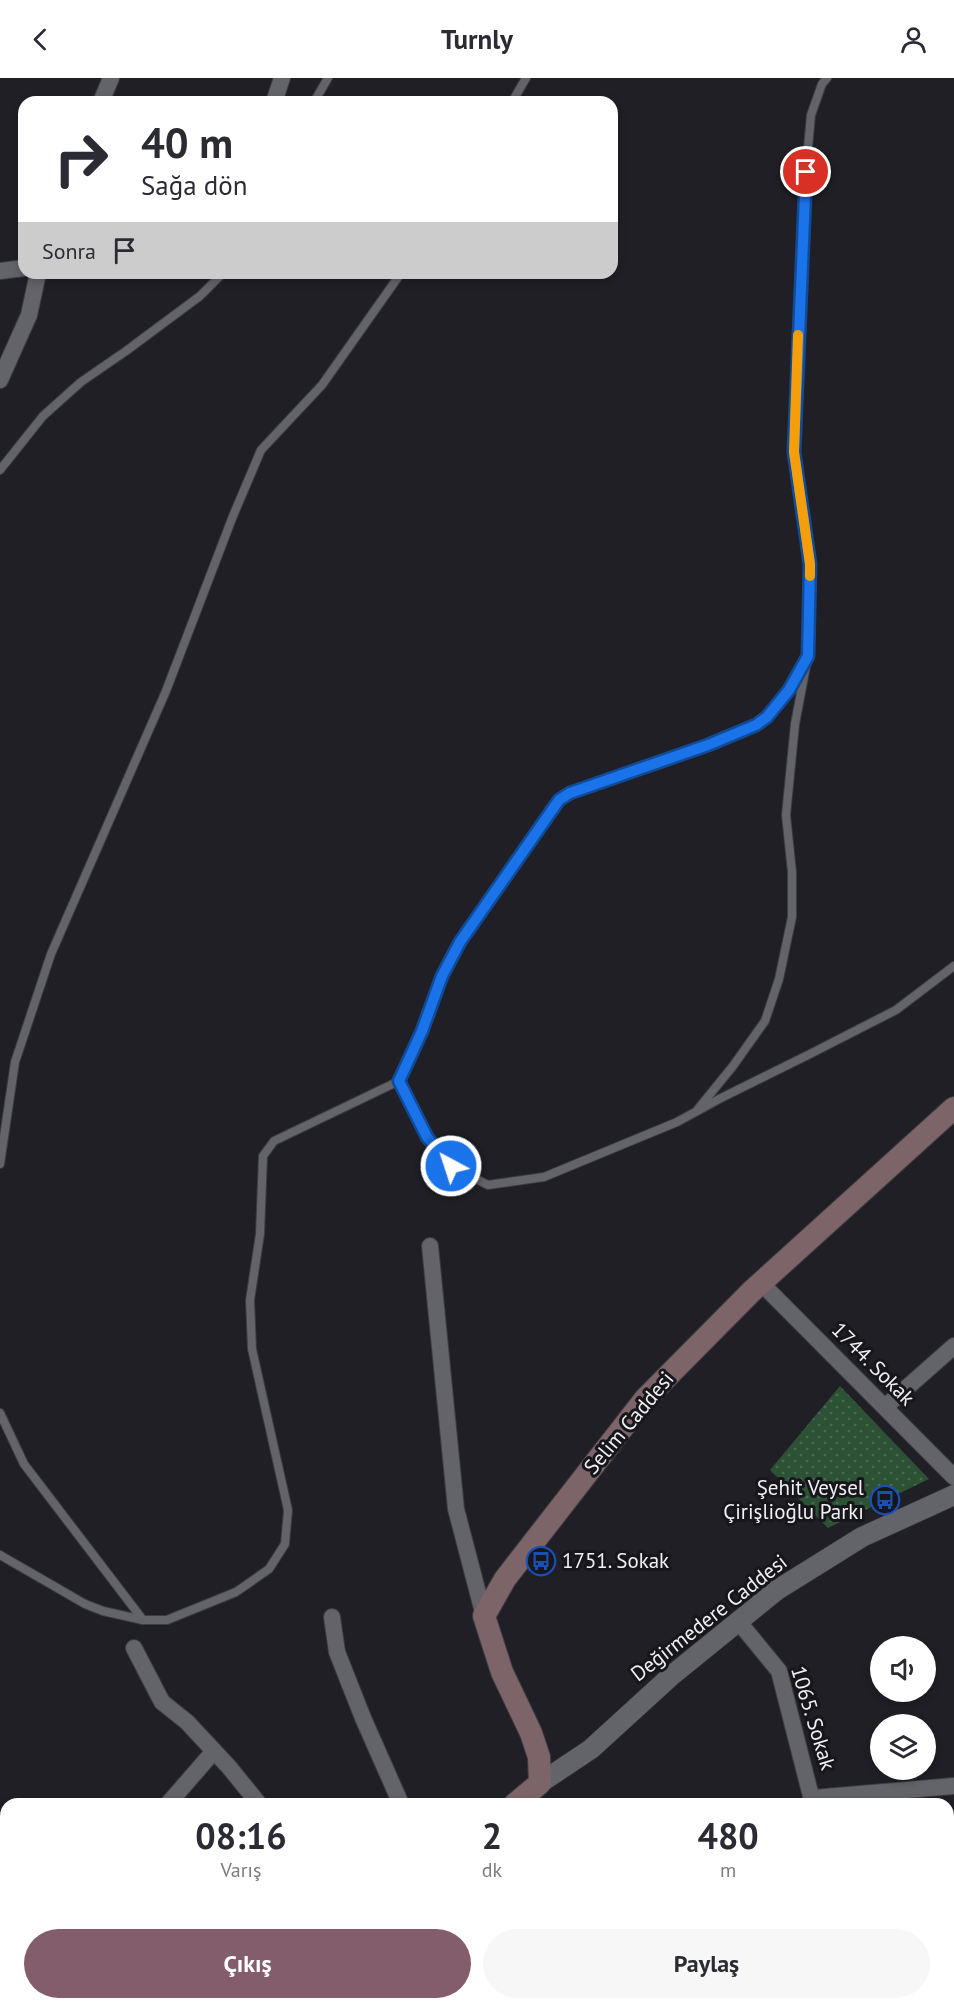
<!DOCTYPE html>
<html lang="tr">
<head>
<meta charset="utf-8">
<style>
  :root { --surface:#fff; --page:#f7f7f7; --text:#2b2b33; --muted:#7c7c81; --accent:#845d6c }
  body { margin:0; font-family:"PT Sans",sans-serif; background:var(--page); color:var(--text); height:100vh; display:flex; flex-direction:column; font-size:22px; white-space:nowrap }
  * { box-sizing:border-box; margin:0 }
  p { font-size:20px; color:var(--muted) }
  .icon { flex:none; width:33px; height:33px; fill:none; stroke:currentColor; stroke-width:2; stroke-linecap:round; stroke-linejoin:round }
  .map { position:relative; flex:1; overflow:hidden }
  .side { position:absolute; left:0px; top:1720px; width:954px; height:212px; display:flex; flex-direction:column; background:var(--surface); border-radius:18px 18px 0 0; box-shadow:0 3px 9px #0003 }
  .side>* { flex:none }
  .guide { position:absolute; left:18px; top:18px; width:600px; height:183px; border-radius:18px; box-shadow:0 3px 9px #0003; background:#fff; color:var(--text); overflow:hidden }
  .buttons { position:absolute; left:870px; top:1558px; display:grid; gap:12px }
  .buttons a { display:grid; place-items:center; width:66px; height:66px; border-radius:50%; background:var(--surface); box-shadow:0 3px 9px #0003; font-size:30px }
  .pin { position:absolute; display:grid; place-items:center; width:51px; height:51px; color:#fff; margin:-26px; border:3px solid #fff; border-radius:50%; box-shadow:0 2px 6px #0007 }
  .me { position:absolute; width:66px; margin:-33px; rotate:320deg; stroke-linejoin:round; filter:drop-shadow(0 0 4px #0008) }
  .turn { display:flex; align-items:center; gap:21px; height:126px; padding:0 24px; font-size:27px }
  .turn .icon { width:78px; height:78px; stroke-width:2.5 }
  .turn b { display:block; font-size:42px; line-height:51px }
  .then { display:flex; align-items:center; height:57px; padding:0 24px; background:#0003; gap:12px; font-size:22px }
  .eta { display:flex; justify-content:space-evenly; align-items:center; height:102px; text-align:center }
  .eta b { font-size:36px; font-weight:800; line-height:42px }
  .cta { display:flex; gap:12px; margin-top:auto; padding:12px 24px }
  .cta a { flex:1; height:69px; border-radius:36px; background:var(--accent); color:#fff; font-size:24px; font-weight:800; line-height:69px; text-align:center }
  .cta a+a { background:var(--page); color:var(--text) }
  header { display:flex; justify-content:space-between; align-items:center; height:78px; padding:0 24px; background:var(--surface); font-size:27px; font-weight:800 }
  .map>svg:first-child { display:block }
</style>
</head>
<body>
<header><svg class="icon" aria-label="back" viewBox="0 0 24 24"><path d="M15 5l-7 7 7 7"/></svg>Turnly<svg class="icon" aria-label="person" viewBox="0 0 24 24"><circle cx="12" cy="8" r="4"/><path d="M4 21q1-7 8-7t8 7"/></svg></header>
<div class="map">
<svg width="954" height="1931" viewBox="0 0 954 1931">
  <defs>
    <pattern id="cemetery-stones" width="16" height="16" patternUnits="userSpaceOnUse" patternTransform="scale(1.5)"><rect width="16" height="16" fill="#2c5134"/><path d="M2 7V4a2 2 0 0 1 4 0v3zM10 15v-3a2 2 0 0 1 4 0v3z" fill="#4b6a52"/></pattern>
    <pattern id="park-dots" width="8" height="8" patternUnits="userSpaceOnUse" patternTransform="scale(1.5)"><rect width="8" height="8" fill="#2c5134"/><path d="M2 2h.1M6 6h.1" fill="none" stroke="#4b6a52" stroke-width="1.8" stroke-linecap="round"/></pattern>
  </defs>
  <rect width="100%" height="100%" fill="#1f1f25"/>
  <path fill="url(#cemetery-stones)" d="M0 1810 6 1817V1926H102L106 1931H0Z"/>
  <path fill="url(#park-dots)" d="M840 1308 929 1401 828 1450 770 1392Z"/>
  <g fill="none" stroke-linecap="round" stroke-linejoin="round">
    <g stroke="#3c3c41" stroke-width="10">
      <g id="service">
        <path d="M314 24 328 0"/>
        <path d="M512 24 526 0"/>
        <path d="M0 392 43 338 81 304 126 273 200 218 223 195"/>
        <path d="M399 1003 422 953 442 898 460 864 559 722 570 715 708 667 756 647 767 639 789 612 804 586"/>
        <path d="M698 1031 733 988 765 943 779 901 792 839V794L786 737 795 646 808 578 810 542V486L794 374 801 177 804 113 811 37 822 6 827 0"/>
        <path d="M0 1086 15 984 51 876 166 613 233 438 261 372 322 307 401 195"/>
        <path d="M0 1335 24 1386 143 1542"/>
        <path d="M0 1477 85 1526 103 1533 143 1542H167L236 1514 269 1491 285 1466 288 1432 252 1271 250 1222 260 1156 263 1078 274 1063 399 1003 427 1059 451 1088 488 1107 544 1099 677 1044 721 1020 808 977 896 932 954 888"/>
        <path d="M0 1833 6 1841"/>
        <path d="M67 1926 70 1931"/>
      </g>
    </g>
    <g stroke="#3c3c41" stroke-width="18">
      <g id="minor">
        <path d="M101 24 111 0"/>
        <path d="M274 24 282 0"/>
        <path d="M0 193 24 190"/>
        <path d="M0 302 29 237 38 195"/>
        <path d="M430 1168 456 1431 484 1538"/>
        <path d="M761 1205 954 1399"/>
        <path d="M885 1329 954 1268"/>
        <path d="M332 1539 337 1574 363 1640 401 1726"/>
        <path d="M738 1543 779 1593 813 1726"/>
        <path d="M134 1570 162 1624 187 1644 229 1689 259 1726"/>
        <path d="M813 1720 954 1708"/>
        <path d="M168 1726 214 1673"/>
        <path d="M948 1853 954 1854"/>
        <path d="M256 1926 259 1931"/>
        <path d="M327 1926 331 1931"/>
        <path d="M673 1926 677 1931"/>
        <path d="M281 1931 283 1926"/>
        <path d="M808 1931 836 1926"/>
      </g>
    </g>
    <g stroke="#3c3c41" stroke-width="21">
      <path id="tertiary" d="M540 1705 591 1671 671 1598 777 1512 862 1459 954 1417"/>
    </g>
    <g stroke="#3c3c41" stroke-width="24">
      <g id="secondary">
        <path d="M515 1726 540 1705 539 1679 531 1655 502 1594 484 1538 505 1501 645 1321 752 1213 954 1030"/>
        <path d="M554 1926V1931"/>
      </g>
    </g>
    <use href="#service" stroke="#63636a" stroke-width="8"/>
    <use href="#minor" stroke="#63636a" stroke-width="16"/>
    <use href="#tertiary" stroke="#63636a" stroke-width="20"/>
    <use href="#secondary" stroke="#7d6469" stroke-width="22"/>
  </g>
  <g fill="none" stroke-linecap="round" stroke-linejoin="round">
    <g stroke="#114b97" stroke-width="15">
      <path id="route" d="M451 1088 427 1059 399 1003 422 953 442 898 460 864 559 722 570 715 708 667 756 647 767 639 789 612 808 578 810 486 794 374 806 94"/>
    </g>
    <use href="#route" stroke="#1a73e8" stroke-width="10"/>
    <path stroke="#f59e0b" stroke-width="10" d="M798 257 794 374 810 486V498"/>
  </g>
  <defs>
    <g id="bus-ring" transform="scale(1.5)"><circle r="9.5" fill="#16161b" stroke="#1a4fb4" stroke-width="1.5"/><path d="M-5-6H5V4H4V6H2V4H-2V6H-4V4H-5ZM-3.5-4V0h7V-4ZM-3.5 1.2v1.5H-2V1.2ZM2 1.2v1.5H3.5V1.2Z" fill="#1a4fb4"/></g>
  </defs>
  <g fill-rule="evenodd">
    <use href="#bus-ring" x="885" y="1422"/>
    <use href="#bus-ring" x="541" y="1483"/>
  </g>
  <g text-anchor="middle" stroke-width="6" stroke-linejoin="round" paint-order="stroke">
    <g font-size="21" fill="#f1f1f5" stroke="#16161b">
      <text transform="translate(873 1286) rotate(45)" y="7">1744. Sokak</text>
      <text transform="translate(629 1345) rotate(-50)" y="7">Selim Caddesi</text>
      <text transform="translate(709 1540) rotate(-38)" y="7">Değirmedere Caddesi</text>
      <text transform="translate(813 1640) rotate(73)" y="7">1065. Sokak</text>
    </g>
    <g font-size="21" fill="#f1f1f5" stroke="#16161b" text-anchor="end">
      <text x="864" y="1417">Şehit Veysel<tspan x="864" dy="24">Çirişlioğlu Parkı</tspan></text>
      <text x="562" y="1490" text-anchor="start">1751. Sokak</text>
    </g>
  </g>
</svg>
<div class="buttons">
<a><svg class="icon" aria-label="sound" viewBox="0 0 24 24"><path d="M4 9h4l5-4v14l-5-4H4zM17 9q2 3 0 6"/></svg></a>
<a><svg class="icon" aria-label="layers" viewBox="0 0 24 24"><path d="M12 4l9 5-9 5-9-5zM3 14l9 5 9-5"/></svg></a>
</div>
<div class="pin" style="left:806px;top:94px;background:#d93025"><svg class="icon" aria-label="arrive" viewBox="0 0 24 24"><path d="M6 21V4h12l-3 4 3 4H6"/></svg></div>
<svg class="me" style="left:451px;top:1088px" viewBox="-20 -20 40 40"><circle r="17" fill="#1a73e8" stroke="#fff" stroke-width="3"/><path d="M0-11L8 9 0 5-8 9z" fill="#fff"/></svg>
<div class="guide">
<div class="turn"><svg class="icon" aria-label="right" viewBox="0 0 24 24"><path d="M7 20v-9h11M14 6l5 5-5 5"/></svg><div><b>40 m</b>Sağa dön</div></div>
<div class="then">Sonra<svg class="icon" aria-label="arrive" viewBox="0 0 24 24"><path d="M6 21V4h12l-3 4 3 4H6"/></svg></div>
</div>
<section class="side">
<div class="eta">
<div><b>08:16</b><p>Varış</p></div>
<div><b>2</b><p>dk</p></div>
<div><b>480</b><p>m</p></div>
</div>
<div class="cta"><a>Çıkış</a><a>Paylaş</a></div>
</section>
</div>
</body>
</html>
